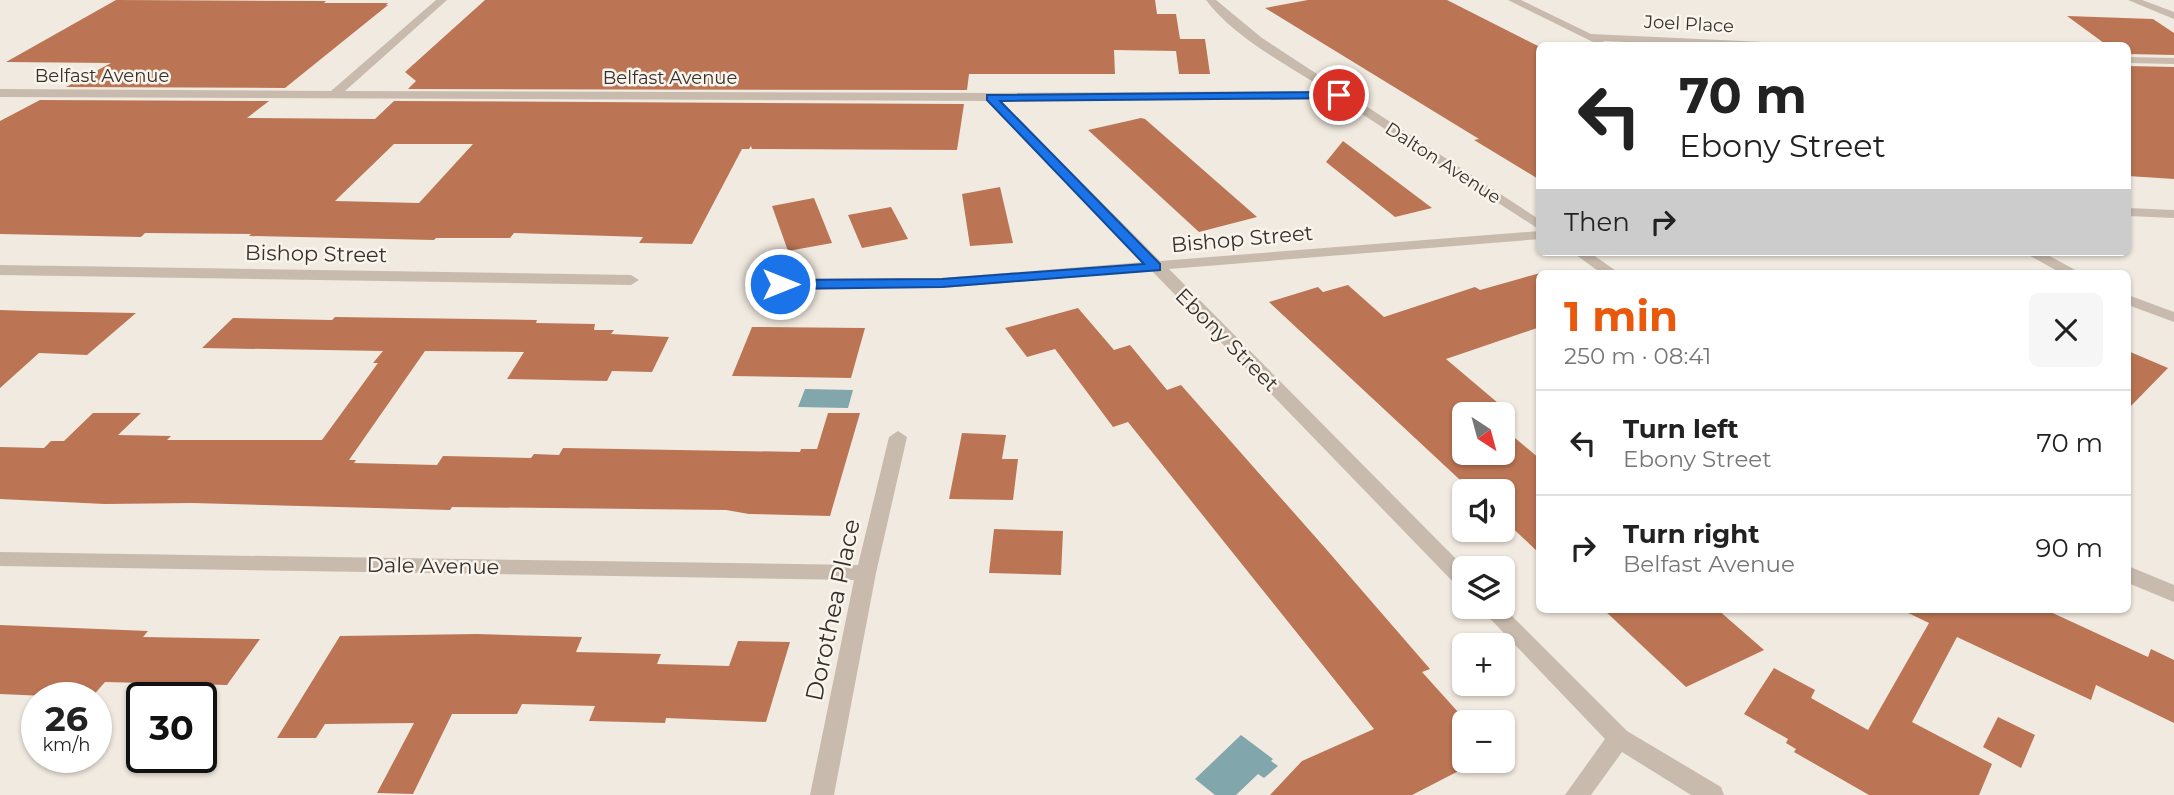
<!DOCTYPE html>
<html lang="en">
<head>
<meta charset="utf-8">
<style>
  :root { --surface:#fff; --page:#f6f6f6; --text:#222; --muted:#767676; --line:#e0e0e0; --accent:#ea580c }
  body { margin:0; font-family:Montserrat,sans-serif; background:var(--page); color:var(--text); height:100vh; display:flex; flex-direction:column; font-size:26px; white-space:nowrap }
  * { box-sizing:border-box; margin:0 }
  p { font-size:23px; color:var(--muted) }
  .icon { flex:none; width:38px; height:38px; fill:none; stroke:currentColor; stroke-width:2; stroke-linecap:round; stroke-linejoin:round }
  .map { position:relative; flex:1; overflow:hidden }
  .side { position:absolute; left:1536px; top:270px; width:595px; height:343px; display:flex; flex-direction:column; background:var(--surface); border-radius:10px; box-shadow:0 2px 5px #0004 }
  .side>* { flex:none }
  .guide { position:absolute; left:1536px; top:42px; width:595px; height:214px; border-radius:10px; box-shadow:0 2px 5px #0004; background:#fff; color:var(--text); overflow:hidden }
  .needle { width:46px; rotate:144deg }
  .tools { position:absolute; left:1452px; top:402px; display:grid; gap:14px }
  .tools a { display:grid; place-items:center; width:63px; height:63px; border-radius:10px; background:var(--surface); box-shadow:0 2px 5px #0004; font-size:35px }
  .speed { position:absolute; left:21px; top:682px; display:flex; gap:14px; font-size:35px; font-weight:700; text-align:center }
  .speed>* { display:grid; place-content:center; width:91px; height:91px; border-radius:50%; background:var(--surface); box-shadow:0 2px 5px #0004; line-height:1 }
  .speed small { font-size:18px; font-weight:400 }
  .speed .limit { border:4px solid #111; border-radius:10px; background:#fff; color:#111 }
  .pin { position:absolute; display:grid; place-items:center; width:60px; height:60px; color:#fff; margin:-30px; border:4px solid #fff; border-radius:50%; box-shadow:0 2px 7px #0007 }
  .me { position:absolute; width:77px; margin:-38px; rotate:90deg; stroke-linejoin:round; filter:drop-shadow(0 0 5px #0008) }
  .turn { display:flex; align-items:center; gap:24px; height:147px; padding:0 28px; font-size:32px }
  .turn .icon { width:91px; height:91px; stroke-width:2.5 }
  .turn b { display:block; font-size:49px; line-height:60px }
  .then { display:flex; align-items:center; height:66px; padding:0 28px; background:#0003; gap:14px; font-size:26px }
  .round { display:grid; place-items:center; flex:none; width:74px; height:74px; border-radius:10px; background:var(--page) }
  .overview { display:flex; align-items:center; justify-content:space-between; height:119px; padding:0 28px }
  h1 { font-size:42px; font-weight:700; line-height:52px; color:var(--accent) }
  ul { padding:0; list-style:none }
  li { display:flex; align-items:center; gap:21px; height:105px; padding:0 28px; border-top:2px solid var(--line) }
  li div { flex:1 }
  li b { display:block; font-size:26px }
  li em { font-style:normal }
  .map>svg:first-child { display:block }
</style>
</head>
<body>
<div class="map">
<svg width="2174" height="795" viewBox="0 0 2174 795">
  <rect width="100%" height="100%" fill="#f1eae0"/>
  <g fill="#81a6ab">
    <path d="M805 389 853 390 848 408 798 407Z"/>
    <path d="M1241 735 1273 759 1271 761 1278 766 1264 778 1258 774 1236 795H1215L1195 779Z"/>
  </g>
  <g fill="#bb7554" fill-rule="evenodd">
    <path d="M116 0 326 1 324 3H388L386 5H388L285 88 66 87 111 63 6 62Z"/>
    <path d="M485 0H1155L1157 14H1176L1180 39H1205L1210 74H1179L1176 51 1114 50 1115 74H969L967 90 408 89 416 81 405 72Z"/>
    <path d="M1308 0H1447L1540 47V180L1474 140 1479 139 1265 8Z"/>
    <path d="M2067 16 2153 19 2174 33V55L2128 54V46H2108Z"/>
    <path d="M2128 66 2174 67V179L2128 176Z"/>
    <path d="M40 100 269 101 247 118 375 119 394 101 964 104 957 150 752 149 751 146 749 149H742L692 244 639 243 643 237 514 233 510 238H436L434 240 249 236 251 234 145 233 141 237 0 234V121ZM394 144H473L419 203 335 201Z"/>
    <path d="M1141 118 1145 119 1257 217 1199 232 1088 130Z"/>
    <path d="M1343 141 1432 208 1395 217 1326 162Z"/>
    <path d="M1000 187 1013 243 970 246 962 194Z"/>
    <path d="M814 198 832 243 788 251 772 206Z"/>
    <path d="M891 207 908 239 862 248 848 215Z"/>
    <path d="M1540 273V327L1446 359 1498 403 1480 409 1487 415H1465V453H1503V428L1540 459V554L1503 519V492H1473L1269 302 1318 287 1323 292 1348 285 1384 317 1475 287 1480 290Z"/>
    <path d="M1078 308 1114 350 1130 345 1167 390 1181 385 1326 549 1430 669 1422 672 1468 723H1465V761H1478L1412 795H1270L1302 761 1374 729 1128 422 1113 427 1055 349 1027 357 1005 328Z"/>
    <path d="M0 310 29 311 136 313 87 355 39 353 0 388Z"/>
    <path d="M335 317 537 320 536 323 595 324 594 330H614L611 334 669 337 652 372 612 371 607 381 507 379 524 352 425 351 349 460H356L354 463 437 465 443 456 531 458 534 454 559 455 563 448 800 452 801 449H817L828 413H860L830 516 749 514 726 510 452 507 450 510 193 503 105 504 0 499V447L44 448 51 441H64L93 413H141L118 435 171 436 167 440H322L378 363H373L383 351 202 348 233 318 332 320Z"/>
    <path d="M752 327 865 328 851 378 732 376Z"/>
    <path d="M2128 351 2168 368 2128 409Z"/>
    <path d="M962 433 1006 435 1002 459H1018L1013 500 949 499Z"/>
    <path d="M994 529 1063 531 1061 575 989 573Z"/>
    <path d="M1603 609H1717L1764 650 1686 687Z"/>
    <path d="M1900 609H2044L2148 657 2151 649 2174 660V723L2096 685 2091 700 1957 637 1912 722 1992 764 1979 795H1869L1794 752 1796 749 1786 743 1788 739 1744 714 1774 668 1815 690 1811 698 1868 730 1929 623Z"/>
    <path d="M0 625 148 631 143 637 260 639 227 685 105 682 91 698 0 694Z"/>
    <path d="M477 634 582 637 576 652 661 654 657 664 729 666 738 641 790 642 766 722 666 718 665 723 589 721 595 706 522 704 517 714H452L413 794 377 793 414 723 325 724 316 738H277L340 636Z"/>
    <path d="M1998 717 2035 735 2021 768 1983 747Z"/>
  </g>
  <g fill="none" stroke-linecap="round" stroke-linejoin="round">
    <g fill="#c8bbad" fill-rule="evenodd">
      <path d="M436 0H447L345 91 991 93 1328 91C1289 66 1233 37 1206 0H1216L1262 38 1540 220V230L1339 99 1001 101 1160 261 1540 231V239L1169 269 1466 569 1465 589 1458 587 1152 271 942 288 775 287 772 284 775 281 780 279 942 278 1144 262 988 101 0 97V89L331 91Z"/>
      <path d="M1508 0H1521L1591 34 1787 43 1792 46H1703L1604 41 1599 45Z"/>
      <path d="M2128 0H2142L2174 12V19Z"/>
      <path d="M2128 57 2174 58V64L2128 63Z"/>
      <path d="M2128 208 2174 210V218L2128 216Z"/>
      <path d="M1572 252H1589L1619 273H1601Z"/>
      <path d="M2023 252H2042L2081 273H2061Z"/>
      <path d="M0 265 631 275 639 280 631 285 0 275Z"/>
      <path d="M2128 295 2174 312V322L2128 305Z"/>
      <path d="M898 431 907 437 876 573 834 795H810L854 580 0 566V552L858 565 889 437Z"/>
      <path d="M2128 566 2174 585V602L2128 583Z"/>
      <path d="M1479 607H1503L1627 731 1721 787 1724 795H1691L1622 752 1591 795H1565L1605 739Z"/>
    </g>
  </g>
  <path fill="#1a73e8" stroke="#114b97" stroke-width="2" d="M1339 92 1343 93V98L1000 101 1160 264V270L942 287 780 289 773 284 780 280 942 279 1144 264 987 100V95Z"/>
  <g text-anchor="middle" stroke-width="5" stroke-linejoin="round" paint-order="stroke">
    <g font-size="18" fill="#37302b" stroke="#f9f4ec">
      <text transform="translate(1689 24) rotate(3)" y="6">Joel Place</text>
      <text x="102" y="82">Belfast Avenue</text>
      <text x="670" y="84">Belfast Avenue</text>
      <text transform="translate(1443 163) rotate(33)" y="6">Dalton Avenue</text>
    </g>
    <g font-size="21" fill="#37302b" stroke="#f9f4ec">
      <text transform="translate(1242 239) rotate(-5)" y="7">Bishop Street</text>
      <text transform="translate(316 254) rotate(1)" y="7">Bishop Street</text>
      <text transform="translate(1227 340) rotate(45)" y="7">Ebony Street</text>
      <text transform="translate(433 566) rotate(1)" y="7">Dale Avenue</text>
    </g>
    <g font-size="24" fill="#37302b" stroke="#f9f4ec">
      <text transform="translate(833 610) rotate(-78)" y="8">Dorothea Place</text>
    </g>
  </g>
</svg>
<div class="tools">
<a><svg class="needle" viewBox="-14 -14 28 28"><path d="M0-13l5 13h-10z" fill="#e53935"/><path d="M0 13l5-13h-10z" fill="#767676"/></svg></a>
<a><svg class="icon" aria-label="sound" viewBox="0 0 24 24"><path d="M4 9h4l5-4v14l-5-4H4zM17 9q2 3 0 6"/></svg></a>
<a><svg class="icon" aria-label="layers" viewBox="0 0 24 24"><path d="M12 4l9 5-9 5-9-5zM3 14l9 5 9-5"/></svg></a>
<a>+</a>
<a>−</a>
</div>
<div class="speed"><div>26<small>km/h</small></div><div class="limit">30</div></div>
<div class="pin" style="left:1339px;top:95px;background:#d93025"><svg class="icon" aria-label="arrive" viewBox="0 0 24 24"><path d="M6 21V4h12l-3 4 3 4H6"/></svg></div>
<svg class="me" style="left:780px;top:284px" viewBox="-20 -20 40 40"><circle r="17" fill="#1a73e8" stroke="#fff" stroke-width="3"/><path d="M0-11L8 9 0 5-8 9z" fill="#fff"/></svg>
<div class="guide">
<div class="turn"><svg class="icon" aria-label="left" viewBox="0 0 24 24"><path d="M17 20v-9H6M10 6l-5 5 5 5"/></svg><div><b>70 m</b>Ebony Street</div></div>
<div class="then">Then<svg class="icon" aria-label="right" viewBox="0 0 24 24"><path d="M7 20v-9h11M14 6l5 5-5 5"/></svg></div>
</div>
<section class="side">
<div class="overview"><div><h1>1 min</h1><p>250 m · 08:41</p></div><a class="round"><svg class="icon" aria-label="close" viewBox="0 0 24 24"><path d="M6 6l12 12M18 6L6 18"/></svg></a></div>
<ul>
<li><svg class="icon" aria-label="left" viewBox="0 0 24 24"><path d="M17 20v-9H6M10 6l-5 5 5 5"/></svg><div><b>Turn left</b><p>Ebony Street</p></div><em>70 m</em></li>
<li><svg class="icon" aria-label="right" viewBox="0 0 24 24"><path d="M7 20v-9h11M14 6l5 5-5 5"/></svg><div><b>Turn right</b><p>Belfast Avenue</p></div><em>90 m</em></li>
</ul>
</section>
</div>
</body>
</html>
